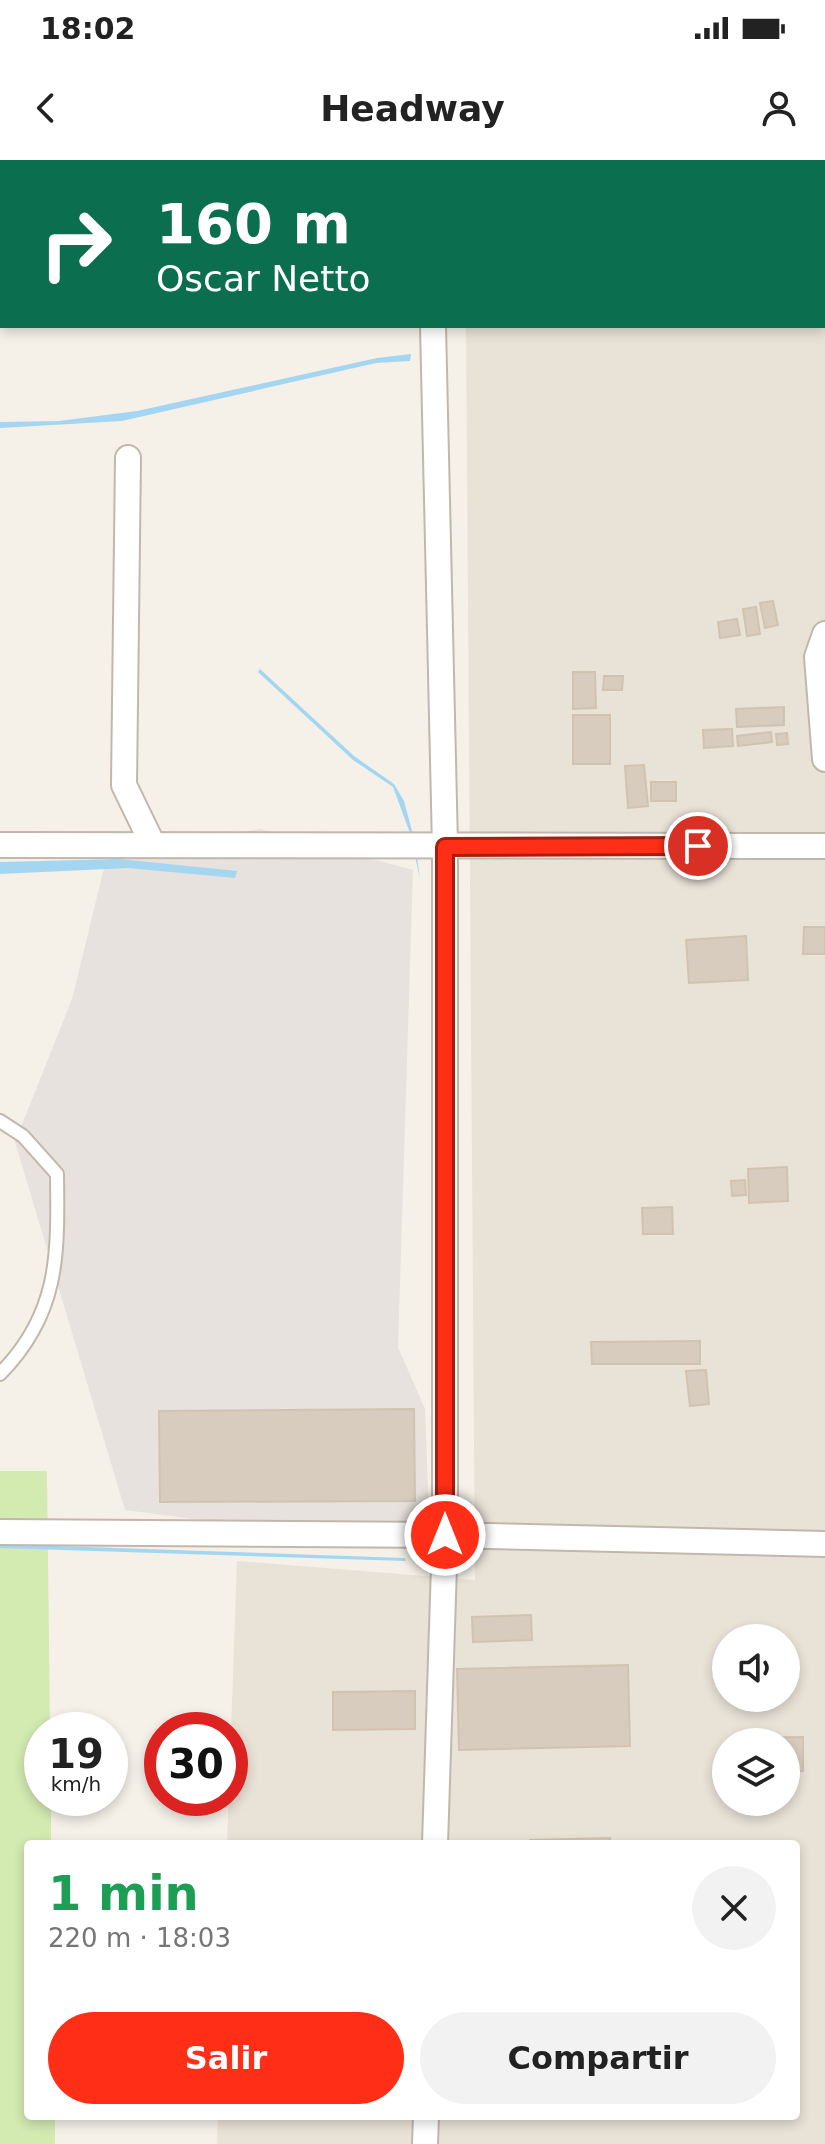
<!DOCTYPE html>
<html lang="es">
<head>
<meta charset="utf-8">
<style>
  :root { --surface:#fff; --page:#f2f2f2; --text:#222; --muted:#767676; --accent:#ff2e16 }
  body { margin:0; font-family:"DejaVu Sans",sans-serif; background:var(--page); color:var(--text); height:100vh; display:flex; flex-direction:column; font-size:30px; white-space:nowrap }
  * { box-sizing:border-box; margin:0 }
  p { font-size:26px; color:var(--muted) }
  .icon { flex:none; width:44px; height:44px; fill:none; stroke:currentColor; stroke-width:2; stroke-linecap:round; stroke-linejoin:round }
  .map { position:relative; flex:1; overflow:hidden }
  .drawer { position:absolute; left:24px; top:1680px; width:776px; height:280px; display:flex; flex-direction:column; background:var(--surface); border-radius:8px; box-shadow:0 4px 12px #0003 }
  .drawer>* { flex:none }
  .hud { position:absolute; left:0px; top:0px; width:826px; height:168px; box-shadow:0 4px 12px #0003; background:#0b6e4f; color:#fff; overflow:hidden }
  .tools { position:absolute; left:712px; top:1464px; display:grid; gap:16px }
  .tools a { display:grid; place-items:center; width:88px; height:88px; border-radius:50%; background:var(--surface); box-shadow:0 4px 12px #0003; font-size:40px }
  .speed { position:absolute; left:24px; top:1552px; display:flex; gap:16px; font-size:40px; font-weight:700; text-align:center }
  .speed>* { display:grid; place-content:center; width:104px; height:104px; border-radius:50%; background:var(--surface); box-shadow:0 4px 12px #0003; line-height:1 }
  .speed small { font-size:20px; font-weight:400 }
  .speed .limit { border:12px solid #d22; background:#fff; color:#111 }
  .pin { position:absolute; display:grid; place-items:center; width:68px; height:68px; color:#fff; margin:-34px; border:4px solid #fff; border-radius:50%; box-shadow:0 2px 8px #0007 }
  .me { position:absolute; width:88px; margin:-44px; rotate:0deg; stroke-linejoin:round; filter:drop-shadow(0 0 6px #0008) }
  .turn { display:flex; align-items:center; gap:28px; height:168px; padding:0 24px; font-size:36px }
  .turn .icon { width:104px; height:104px; stroke-width:2.5 }
  .turn b { display:block; font-size:56px; line-height:68px }
  .round { display:grid; place-items:center; flex:none; width:84px; height:84px; border-radius:42px; background:var(--page) }
  .head { display:flex; align-items:center; justify-content:space-between; height:136px; padding:0 24px }
  h1 { font-size:48px; font-weight:700; line-height:60px; color:#1e9e55 }
  .cta { display:flex; gap:16px; margin-top:auto; padding:16px 24px }
  .cta a { flex:1; height:92px; border-radius:48px; background:var(--accent); color:#fff; font-size:32px; font-weight:700; line-height:92px; text-align:center }
  .cta a+a { background:var(--page); color:var(--text) }
  .status { display:flex; justify-content:space-between; align-items:center; height:56px; padding:0 40px; background:var(--surface); direction:ltr }
  .status svg { height:22px; fill:currentColor }
  header { display:flex; justify-content:space-between; align-items:center; height:104px; padding:0 24px; background:var(--surface); font-size:36px; font-weight:700 }
  .map>svg:first-child { display:block }
</style>
</head>
<body>
<div class="status"><b>18:02</b><svg viewBox="0 0 49 12"><path d="M0 12V9h3v3zM5 12V6h3v6zM10 12V3h3v9zM15 12V0h3v12zM26 1h20v11H26zM47 4h2v5h-2z"/></svg></div>
<header><svg class="icon" aria-label="back" viewBox="0 0 24 24"><path d="M15 5l-7 7 7 7"/></svg>Headway<svg class="icon" aria-label="person" viewBox="0 0 24 24"><circle cx="12" cy="8" r="4"/><path d="M4 21q1-7 8-7t8 7"/></svg></header>
<div class="map">
<svg width="825" height="1984" viewBox="0 0 825 1984">
  <rect width="100%" height="100%" fill="#f5f1e9"/>
  <path fill="#e9e2d7" fill-rule="evenodd" d="M465 0H825V1984H217L218 1956H796V1684H227L237 1401 475 1420 466 166H824V2ZM726 1478H786V1538H726ZM726 1582H786V1642H726Z"/>
  <path fill="#e7e2dd" d="M260 669 413 710 398 1187 425 1249 429 1352 407 1361 216 1362 125 1350 15 982 72 839 107 696Z"/>
  <path fill="#d3eab1" d="M0 1311H47L50 1570H42V1638H51V1684H28V1956H55V1984H0Z"/>
  <g fill="#a4d6f2">
    <path d="M411 194 410 201 376 203 122 261 0 268V262L59 261 137 251 377 198Z"/>
    <path d="M260 509 354 596 394 624 404 641 415 682 420 719 410 673 393 627 353 600 258 512Z"/>
    <path d="M119 699 237 711 235 718 128 708 0 714V702Z"/>
    <path d="M0 1384 405 1398 406 1401 0 1388Z"/>
  </g>
  <g fill="#d7ccbe" stroke="#d2c3b1" stroke-width="2">
    <path d="M773 441 778 465 765 468 760 443Z"/>
    <path d="M756 447 760 474 747 476 743 449Z"/>
    <path d="M737 459 740 475 720 478 718 462Z"/>
    <path d="M573 512H595L596 548 573 549Z"/>
    <path d="M604 516H623L622 530H603Z"/>
    <path d="M784 547V565L737 567 736 549Z"/>
    <rect x="573" y="555" width="37" height="49"/>
    <path d="M732 569 733 586 704 588 703 570Z"/>
    <path d="M771 572 772 582 738 586 737 576Z"/>
    <path d="M787 573 788 584 777 585 776 574Z"/>
    <path d="M644 605 648 646 628 648 625 606Z"/>
    <rect x="651" y="622" width="25" height="19"/>
    <path d="M804 767H825V794H803Z"/>
    <path d="M746 776 748 820 689 823 686 780Z"/>
    <path d="M787 1007 788 1041 749 1043 748 1009Z"/>
    <path d="M745 1020 746 1035 732 1036 731 1021Z"/>
    <path d="M672 1047 673 1074H643L642 1048Z"/>
    <path d="M700 1181V1204H592L591 1182Z"/>
    <path d="M706 1210 709 1244 690 1246 686 1211Z"/>
    <path d="M414 1249 415 1341 160 1342 159 1251Z"/>
    <path d="M531 1455 532 1480 473 1482 472 1457Z"/>
    <path d="M628 1505 630 1586 459 1590 457 1509Z"/>
    <path d="M415 1531V1569L333 1570V1532Z"/>
    <path d="M803 1577V1611L786 1612V1582H736V1578Z"/>
    <path d="M610 1678V1684H530V1680Z"/>
  </g>
  <g fill="none" stroke-linecap="round" stroke-linejoin="round">
    <g stroke="#c1b8ab" stroke-width="16">
      <path id="service" d="M0 961 23 976 57 1014C58 1094 60 1153 0 1214"/>
    </g>
    <g stroke="#c1b8ab" stroke-width="28">
      <g id="minor">
        <path d="M430 0V2"/>
        <path d="M433 166 445 687V1375L435 1684"/>
        <path d="M128 298 124 625 153 685"/>
        <path d="M825 474 817 497 825 599"/>
        <path d="M0 685 825 686"/>
        <path d="M0 1372 445 1375 825 1384"/>
        <path d="M425 1984 426 1956"/>
      </g>
    </g>
    <use href="#service" stroke="#fff" stroke-width="12"/>
    <use href="#minor" stroke="#fff" stroke-width="24"/>
  </g>
  <g fill="none" stroke-linecap="round" stroke-linejoin="round">
    <g stroke="#a61e0e" stroke-width="20">
      <path id="route" d="M445 1375V687L698 686"/>
    </g>
    <use href="#route" stroke="#ff2e16" stroke-width="14"/>
  </g>
</svg>
<div class="tools">
<a><svg class="icon" aria-label="sound" viewBox="0 0 24 24"><path d="M4 9h4l5-4v14l-5-4H4zM17 9q2 3 0 6"/></svg></a>
<a><svg class="icon" aria-label="layers" viewBox="0 0 24 24"><path d="M12 4l9 5-9 5-9-5zM3 14l9 5 9-5"/></svg></a>
</div>
<div class="speed"><div>19<small>km/h</small></div><div class="limit">30</div></div>
<div class="pin" style="left:698px;top:686px;background:#d93025"><svg class="icon" aria-label="arrive" viewBox="0 0 24 24"><path d="M6 21V4h12l-3 4 3 4H6"/></svg></div>
<svg class="me" style="left:445px;top:1375px" viewBox="-20 -20 40 40"><circle r="17" fill="#ff2e16" stroke="#fff" stroke-width="3"/><path d="M0-11L8 9 0 5-8 9z" fill="#fff"/></svg>
<div class="hud">
<div class="turn"><svg class="icon" aria-label="right" viewBox="0 0 24 24"><path d="M7 20v-9h11M14 6l5 5-5 5"/></svg><div><b>160 m</b>Oscar Netto</div></div>
</div>
<section class="drawer">
<div class="head"><div><h1>1 min</h1><p>220 m · 18:03</p></div><a class="round"><svg class="icon" aria-label="close" viewBox="0 0 24 24"><path d="M6 6l12 12M18 6L6 18"/></svg></a></div>
<div class="cta"><a>Salir</a><a>Compartir</a></div>
</section>
</div>
</body>
</html>
